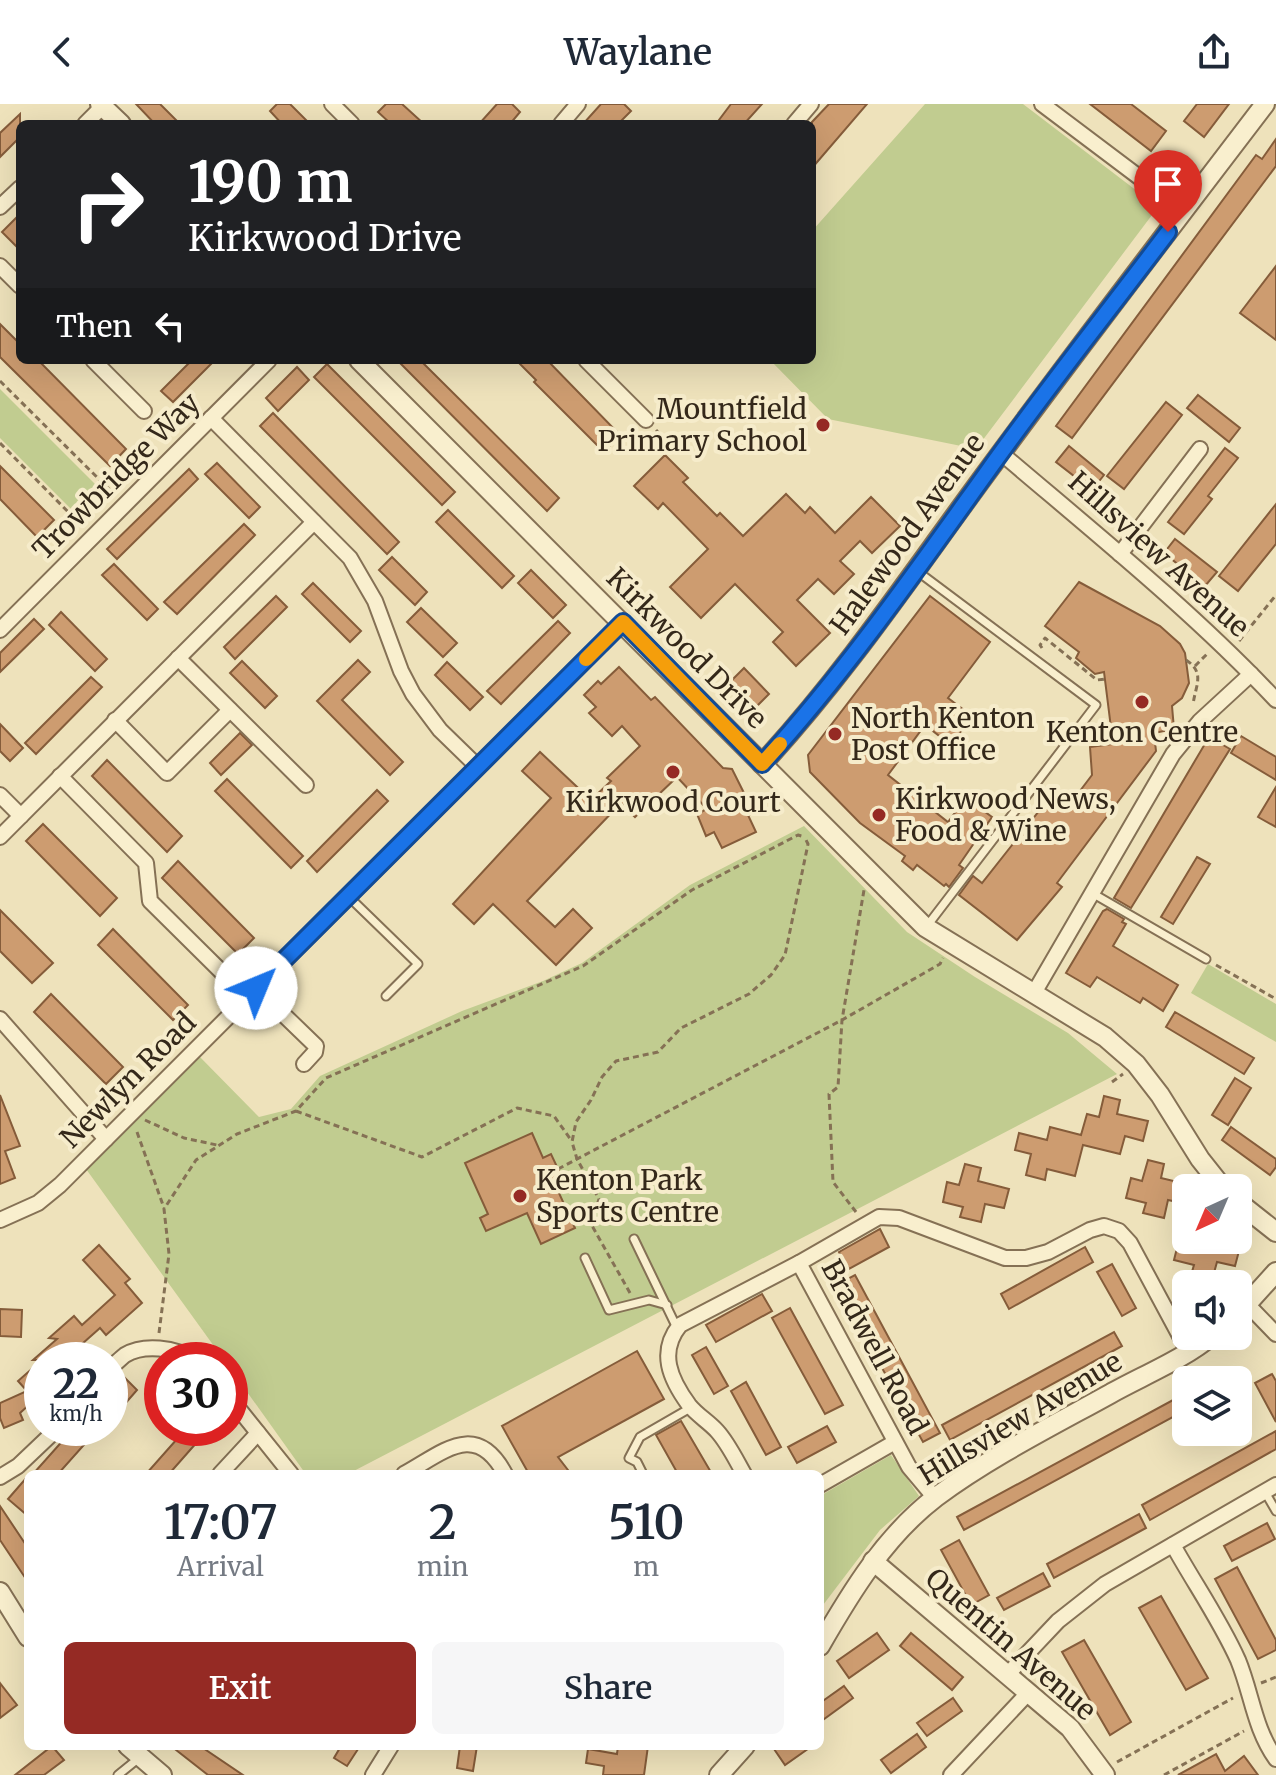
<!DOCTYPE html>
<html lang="en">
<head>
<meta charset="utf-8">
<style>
  :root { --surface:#fff; --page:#f6f6f7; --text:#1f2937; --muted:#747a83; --accent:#952a24 }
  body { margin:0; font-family:Merriweather,serif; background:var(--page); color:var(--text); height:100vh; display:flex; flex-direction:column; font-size:30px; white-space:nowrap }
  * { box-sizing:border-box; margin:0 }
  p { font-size:26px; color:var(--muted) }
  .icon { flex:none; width:44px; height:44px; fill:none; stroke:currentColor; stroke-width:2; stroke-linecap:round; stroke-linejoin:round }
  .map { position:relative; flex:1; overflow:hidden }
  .sheet { position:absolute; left:24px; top:1366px; width:800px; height:280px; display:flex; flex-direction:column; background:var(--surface); border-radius:12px; box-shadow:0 8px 32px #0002 }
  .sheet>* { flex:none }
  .banner { position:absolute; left:16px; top:16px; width:800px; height:244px; border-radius:12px; box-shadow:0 8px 32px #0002; background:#202124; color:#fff; overflow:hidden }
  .needle { width:52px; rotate:224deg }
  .buttons { position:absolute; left:1172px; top:1070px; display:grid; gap:16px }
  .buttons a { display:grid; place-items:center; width:80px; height:80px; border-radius:12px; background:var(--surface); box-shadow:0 8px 32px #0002; font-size:40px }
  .speed { position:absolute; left:24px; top:1238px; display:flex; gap:16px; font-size:40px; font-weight:700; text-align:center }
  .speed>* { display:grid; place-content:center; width:104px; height:104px; border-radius:50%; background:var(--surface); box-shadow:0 8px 32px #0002; line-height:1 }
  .speed small { font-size:20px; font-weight:400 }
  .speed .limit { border:12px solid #d22; background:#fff; color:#111 }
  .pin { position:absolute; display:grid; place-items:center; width:68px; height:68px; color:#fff; margin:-82px -34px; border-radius:50% 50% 50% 0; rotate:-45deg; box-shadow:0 0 8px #0007 }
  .pin .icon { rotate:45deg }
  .me { position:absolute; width:88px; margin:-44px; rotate:45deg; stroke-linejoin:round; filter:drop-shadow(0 0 6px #0008) }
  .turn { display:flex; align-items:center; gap:28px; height:168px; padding:0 40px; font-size:36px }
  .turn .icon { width:104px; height:104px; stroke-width:2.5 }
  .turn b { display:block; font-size:56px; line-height:68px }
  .then { display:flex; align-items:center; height:76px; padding:0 40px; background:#0003; gap:16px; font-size:30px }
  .eta { display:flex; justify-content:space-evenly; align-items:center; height:136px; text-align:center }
  .eta b { font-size:48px; font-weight:600; line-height:56px }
  .action { display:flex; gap:16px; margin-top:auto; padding:16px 40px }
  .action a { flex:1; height:92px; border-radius:12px; background:var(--accent); color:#fff; font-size:32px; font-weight:600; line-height:92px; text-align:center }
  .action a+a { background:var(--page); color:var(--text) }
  header { display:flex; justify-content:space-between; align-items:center; height:104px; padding:0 40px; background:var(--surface); font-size:36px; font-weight:600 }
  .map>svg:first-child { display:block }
</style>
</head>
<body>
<header><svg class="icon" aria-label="back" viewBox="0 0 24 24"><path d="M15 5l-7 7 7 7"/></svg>Waylane<svg class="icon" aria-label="share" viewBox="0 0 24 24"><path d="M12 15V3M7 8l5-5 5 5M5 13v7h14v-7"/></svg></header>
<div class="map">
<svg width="1276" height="1671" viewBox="0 0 1276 1671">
  <rect width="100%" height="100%" fill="#eee2bb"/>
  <g fill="#c1cc90">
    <path d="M925 0H1023L1158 103 976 345 828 315 770 256H812V127Z"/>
    <path d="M0 285 109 394 84 418 0 334Z"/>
    <path d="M804 722 907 828 975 873 1068 929 1117 970 348 1370 305 1369 230 1264V1256H224L86 1065 107 1040 198 951 259 1013 291 1005 320 972 462 907 543 877 582 859 690 781Z"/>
    <path d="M1208 860 1276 900V938L1191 889Z"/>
    <path d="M891 1351 919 1392 880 1426 820 1505V1392Z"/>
  </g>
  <g fill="#cd9c70" stroke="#855c3a" stroke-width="2">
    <path d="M136 0H160L180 20H155Z"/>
    <path d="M277 0H290L310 20H282L270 7Z"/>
    <path d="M386 0H402L424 20H391L378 8Z"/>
    <path d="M497 0H512L520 8 510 20H479Z"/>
    <path d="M601 0H624L631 7 618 20H583Z"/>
    <path d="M731 0H762L744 20H716Z"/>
    <path d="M829 0H867L812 64V18Z"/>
    <path d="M1090 0H1131L1166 27 1151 47Z"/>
    <path d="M1197 0H1229L1204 33 1184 17Z"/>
    <path d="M20 10V33L0 53V29Z"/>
    <path d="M1276 35V62L1072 334 1056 322 1256 51 1262 55Z"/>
    <path d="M20 110V146L2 128Z"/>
    <path d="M1276 162V236L1240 209Z"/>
    <path d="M0 220 20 240V256H38L126 345 110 362 0 253Z"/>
    <path d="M192 256H215L173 298 161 287Z"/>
    <path d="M397 256H420L559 394 547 407Z"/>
    <path d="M516 256H547L620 331 604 348 534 278 536 276Z"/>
    <path d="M327 260 455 388 442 401 314 273Z"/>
    <path d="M297 263 309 276 278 307 266 294Z"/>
    <path d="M1198 291 1240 324 1229 338 1187 304Z"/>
    <path d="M1166 298 1182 311 1124 385 1107 372Z"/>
    <path d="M273 309 399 438 387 450 260 322Z"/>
    <path d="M1069 342 1104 371 1092 386 1056 358Z"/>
    <path d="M1225 344 1238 354 1208 392 1212 395 1184 430 1168 418Z"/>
    <path d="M665 351 688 374 683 378 717 412 720 409 743 432 786 390 805 409 810 403 835 429 871 393 900 422 872 449 860 437 840 457 854 470 834 490 818 475 797 496 830 529 796 562 773 538 783 528 735 480 701 514 670 483 708 445 663 399 658 405 634 382Z"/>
    <path d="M217 359 260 403 249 414 205 370Z"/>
    <path d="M0 362 54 416 37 433 0 395Z"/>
    <path d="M189 365 198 375 117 455 107 445Z"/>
    <path d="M1276 400V440L1238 487 1219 472Z"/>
    <path d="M448 406 514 472 502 484 436 418Z"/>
    <path d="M244 420 255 431 177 510 164 498Z"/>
    <path d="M1175 435 1217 468 1205 482 1164 449Z"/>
    <path d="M392 453 427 488 415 501 379 466Z"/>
    <path d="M114 460 158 505 147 516 102 471Z"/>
    <path d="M531 466 566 501 553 514 518 479Z"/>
    <path d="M1079 478 1160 522 1180 540 1185 549 1189 579 1182 594 1172 602 1174 625 1154 629 1156 647 1057 779 1062 783 1017 836 959 791 973 772 982 779 1054 688 1070 700 1092 671 1090 643 1113 640 1104 568 1095 570 1076 554 1079 548 1045 522Z"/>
    <path d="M313 479 361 527 350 538 302 490Z"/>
    <path d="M276 492 287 503 235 555 224 543Z"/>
    <path d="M930 492 990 538 948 594 972 612 951 641 925 621 888 671 948 718 966 694 992 713 959 761 963 764 949 783 946 780 944 782 917 761 913 766 902 757 905 752 860 719 810 668 808 651Z"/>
    <path d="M421 504 457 539 443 553 407 518Z"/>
    <path d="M61 508 107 555 95 567 49 521Z"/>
    <path d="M34 515 44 525 0 568V549Z"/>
    <path d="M558 517 570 529 501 600 487 587Z"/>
    <path d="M358 556 370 568 342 596 403 658 390 671 317 597Z"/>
    <path d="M242 557 277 592 265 604 230 569Z"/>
    <path d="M447 558 483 593 470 606 435 571Z"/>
    <path d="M619 563 651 596 655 593 723 664 732 665 754 709 748 711 756 728 722 744 714 728 706 732 697 710 707 705 677 673 635 713 621 699 527 797 555 823 573 805 592 824 556 861 493 800 474 820 453 800 551 694 522 667 540 648 591 696 611 677 607 674 640 642 622 622 612 632 589 609 596 603 584 591 598 577 601 580Z"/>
    <path d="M744 564 769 590 754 605 729 579Z"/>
    <path d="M91 573 102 583 36 650 25 639Z"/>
    <path d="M0 620 23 644 10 657 0 647Z"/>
    <path d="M240 629 252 641 221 671 210 659Z"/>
    <path d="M1241 632 1276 653V676L1231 649Z"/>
    <path d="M1209 633 1230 645 1131 804 1114 794Z"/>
    <path d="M107 656 182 732 167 748 92 672Z"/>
    <path d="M227 675 303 752 291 764 215 687Z"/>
    <path d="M1276 683V723L1258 713Z"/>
    <path d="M377 686 388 697 317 768 307 757Z"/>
    <path d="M43 720 117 794 100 812 26 737Z"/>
    <path d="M1197 753 1210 760 1173 820 1161 813Z"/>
    <path d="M178 757 254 834 238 850 162 774Z"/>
    <path d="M1107 805 1124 815 1122 818 1126 820 1113 842 1178 881 1163 907 1143 894 1140 899 1097 873 1090 883 1066 869 1103 807Z"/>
    <path d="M0 806 53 859 32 879 0 847Z"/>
    <path d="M113 825 188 901 173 916 98 841Z"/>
    <path d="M51 890 123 963 106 980 34 908Z"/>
    <path d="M1175 908 1254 954 1244 970 1166 923Z"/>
    <path d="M1235 974 1251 984 1228 1021 1212 1011Z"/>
    <path d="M0 991 20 1042 5 1047 15 1074 0 1080Z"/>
    <path d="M1104 992 1120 996 1117 1010 1148 1017 1143 1037 1125 1032 1120 1050 1083 1041 1075 1072 1047 1065 1045 1076 1026 1071 1031 1050 1015 1046 1019 1029 1047 1036 1050 1023 1081 1031 1087 1010 1099 1013Z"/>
    <path d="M1231 1023 1276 1055V1063L1270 1071 1222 1036Z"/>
    <path d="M532 1029 543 1054 551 1050 558 1065 561 1072 553 1076 575 1124 541 1140 527 1109 486 1127 480 1114 488 1110 465 1059Z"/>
    <path d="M1148 1056 1164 1060 1161 1074 1186 1080V1100L1168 1096 1164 1114 1143 1109 1146 1099 1126 1094 1131 1074 1142 1077Z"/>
    <path d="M965 1060 981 1064 978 1077 1009 1085 1004 1104 985 1100 981 1118 960 1113 963 1103 943 1098 947 1078 959 1081Z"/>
    <path d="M880 1125 889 1143 849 1165 839 1148Z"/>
    <path d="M1179 1136H1212L1240 1143 1235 1162 1217 1158 1212 1176 1191 1171 1194 1161 1174 1156Z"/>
    <path d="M99 1141 130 1175 125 1179 142 1199 106 1231 100 1224 64 1256H33L57 1235 49 1234 74 1212 82 1221 115 1191 83 1156Z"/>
    <path d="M1085 1143 1093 1158 1009 1205 1001 1190Z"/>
    <path d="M1112 1160 1136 1204 1122 1212 1097 1168Z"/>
    <path d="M855 1171 940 1329 923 1338 836 1181Z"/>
    <path d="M762 1190 772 1207 716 1238 706 1221Z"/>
    <path d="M790 1204 843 1301 825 1310 772 1214Z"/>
    <path d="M0 1205 22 1206 21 1233 0 1232Z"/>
    <path d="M1114 1228 1122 1242 950 1336 942 1321Z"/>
    <path d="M706 1243 728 1282 714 1290 692 1251Z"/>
    <path d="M637 1247 664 1295 558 1353 571 1370H529L502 1322Z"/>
    <path d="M42 1256V1289L20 1309 23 1316 4 1324 0 1314V1299L27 1287 18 1277Z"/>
    <path d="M1272 1270 1276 1277V1318L1255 1279Z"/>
    <path d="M124 1273 137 1286 110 1317V1289Z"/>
    <path d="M746 1278 781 1343 766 1351 731 1287Z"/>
    <path d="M1186 1289V1306L964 1426 957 1413Z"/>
    <path d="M681 1317 712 1370H678L656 1331Z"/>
    <path d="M827 1322 836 1338 797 1359 788 1343Z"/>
    <path d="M74 1324H99L58 1370H33Z"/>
    <path d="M185 1326 198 1337 169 1370H146Z"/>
    <path d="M1276 1327V1345L1150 1416 1142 1401Z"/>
    <path d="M28 1372V1412L8 1395Z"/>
    <path d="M0 1402 28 1444V1478L0 1436Z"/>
    <path d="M1139 1410 1146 1424 1054 1474 1047 1460Z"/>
    <path d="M1267 1419 1275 1435 1232 1457 1224 1442Z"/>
    <path d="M959 1436 989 1491 971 1501 941 1446Z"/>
    <path d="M1237 1463 1276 1536V1546L1258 1555 1215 1475Z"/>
    <path d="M1043 1469 1050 1482 1004 1506 997 1494Z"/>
    <path d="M1161 1492 1208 1574 1186 1586 1139 1504Z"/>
    <path d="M877 1529 889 1546 849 1574 837 1557Z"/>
    <path d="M911 1529 963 1573 952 1586 900 1542Z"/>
    <path d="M1084 1536 1131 1618 1110 1631 1062 1548Z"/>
    <path d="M0 1579 17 1601 0 1614Z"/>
    <path d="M844 1582 853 1594 820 1618V1599Z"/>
    <path d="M953 1594 962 1607 927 1632 917 1619Z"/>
    <path d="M917 1630 926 1643 891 1669 881 1656Z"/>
    <path d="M52 1642 64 1656 44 1671H15Z"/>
    <path d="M171 1642H200L243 1671H208Z"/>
    <path d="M341 1642H360L347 1662 334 1654Z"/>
    <path d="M460 1642H477L473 1667 457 1664Z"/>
    <path d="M618 1642H648L644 1671H603L604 1662 586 1659 588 1645 617 1650Z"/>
    <path d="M772 1642H812L785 1661Z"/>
    <path d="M1216 1650 1225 1667 1244 1652 1258 1671H1178Z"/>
  </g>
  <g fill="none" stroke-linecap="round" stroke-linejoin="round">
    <g stroke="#857155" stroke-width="11">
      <g id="service">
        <path d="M917 467 1096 601 927 822"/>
        <path d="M1092 789 1206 855"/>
        <path d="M348 792 418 860 386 892"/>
        <path d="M634 1135 677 1224"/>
        <path d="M585 1154 609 1206 649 1196 667 1201"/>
        <path d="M643 1370 637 1358 629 1354 640 1333 692 1303"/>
        <path d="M1265 1388 1276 1407"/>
        <path d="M118 1671 139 1654"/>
      </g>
    </g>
    <g stroke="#857155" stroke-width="18">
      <g id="minor">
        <path d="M332 0 352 20"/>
        <path d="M1042 0 1184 107"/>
        <path d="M85 20 103 2"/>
        <path d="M561 20 578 0"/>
        <path d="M794 20 811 0"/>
        <path d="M0 103 20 84"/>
        <path d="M0 162 20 182"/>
        <path d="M93 256 144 307"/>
        <path d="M586 256 646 316"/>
        <path d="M211 314 350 454 375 497 401 567 413 590 440 626 478 663"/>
        <path d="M1001 349C1095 429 1192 507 1276 596"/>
        <path d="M1120 450 1200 345"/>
        <path d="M0 526 269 256"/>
        <path d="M178 554 306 681"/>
        <path d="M115 616 167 669 230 606"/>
        <path d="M60 672 146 759 150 797 247 893"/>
        <path d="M0 691 21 712"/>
        <path d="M0 733 314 418"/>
        <path d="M256 884 316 942 315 948 304 960"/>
        <path d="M1034 889 1173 650 1200 617 1251 570"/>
        <path d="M0 915 106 1035"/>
        <path d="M0 1116 38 1099 60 1081 623 518"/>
        <path d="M1248 1201 1276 1230"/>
        <path d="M110 1264C115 1260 120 1255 125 1251 143 1240 176 1243 193 1256"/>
        <path d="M230 1294 291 1370"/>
        <path d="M220 1370 258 1329"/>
        <path d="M404 1370C444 1348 476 1316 505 1370"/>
        <path d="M744 1370C736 1356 728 1339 717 1327 709 1318 697 1311 689 1301 670 1275 658 1248 680 1221L799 1159"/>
        <path d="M0 1373 18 1362 58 1324"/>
        <path d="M820 1381 895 1338"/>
        <path d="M935 1394 909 1363 799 1159 879 1113 899 1114 1005 1154H1026L1048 1148 1090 1126 1104 1122 1119 1127 1130 1139 1188 1247"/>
        <path d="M1173 1441C1194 1479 1220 1516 1238 1556 1252 1590 1254 1624 1276 1655"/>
        <path d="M1007 1571 1058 1517 1105 1480 1276 1381"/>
        <path d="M373 1671 391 1642"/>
        <path d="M951 1671 1029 1588"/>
      </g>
    </g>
    <g stroke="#857155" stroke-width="22">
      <g id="tertiary">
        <path d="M100 0 121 20"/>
        <path d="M359 256 925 823 1105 933 1136 960 1160 991 1200 1055 1223 1084"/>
        <path d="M762 660C846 569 914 467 987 368 1078 244 1172 122 1265 0"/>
        <path d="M1238 1098 1276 1128"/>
        <path d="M1238 1210 1276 1168"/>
        <path d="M873 1457 1070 1624 1105 1671"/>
        <path d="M0 1488 28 1533"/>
        <path d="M820 1542C851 1488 885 1432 936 1393 990 1353 1052 1322 1110 1290 1140 1273 1186 1254 1211 1232"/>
        <path d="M128 1642 162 1671"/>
        <path d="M719 1671 745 1642"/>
      </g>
    </g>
    <g stroke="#857155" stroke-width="3" stroke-dasharray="6 4" stroke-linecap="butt">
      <path d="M0 277 113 389"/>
      <path d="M656 326 667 338"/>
      <path d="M0 339 82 422"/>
      <path d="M1239 537 1276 491"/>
      <path d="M1042 544 1040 541 1045 534 1097 576 1105 575"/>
      <path d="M1186 556C1206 569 1195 582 1193 601"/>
      <path d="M1195 562 1207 550"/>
      <path d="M1216 861 1276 895"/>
      <path d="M1112 978 1123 970"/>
      <path d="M296 1007 422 1053 517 1004 554 1012 571 1036"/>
      <path d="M145 1016 184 1034 217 1041"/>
      <path d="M137 1028 164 1104"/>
      <path d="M558 1065 842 916 940 860 943 854"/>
      <path d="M856 1108 833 1078 829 990 838 983 842 916 864 786"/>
      <path d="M630 1189 591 1120 599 1095 577 1055 572 1038 576 1018 591 996 602 973 616 957 658 948 681 924 749 890 771 871 785 851 808 740 805 734"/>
      <path d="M159 1229 169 1150 164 1105 196 1056 237 1030 296 1007 326 974 583 862 692 786 798 731 805 733"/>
      <path d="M1261 1579 1276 1573"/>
      <path d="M1117 1658 1233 1594"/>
      <path d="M1164 1671 1244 1627"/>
    </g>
    <use href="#service" stroke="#f9efce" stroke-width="7"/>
    <use href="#minor" stroke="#f9efce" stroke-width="14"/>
    <use href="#tertiary" stroke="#f9efce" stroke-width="18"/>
  </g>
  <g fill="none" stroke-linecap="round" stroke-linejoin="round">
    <g stroke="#114b97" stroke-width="20">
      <path id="route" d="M256 884 623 518 762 660C844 570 914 470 985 371 1043 289 1107 209 1168 128"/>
    </g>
    <use href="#route" stroke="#1a73e8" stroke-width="14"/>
    <path stroke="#f59e0b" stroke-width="14" d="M586 555 623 518 762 660 780 640"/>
  </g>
  <g fill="#952a24" stroke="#f6eccb" stroke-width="3">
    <circle cx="823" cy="321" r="8"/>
    <circle cx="1142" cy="598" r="8"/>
    <circle cx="835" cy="630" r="8"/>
    <circle cx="673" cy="668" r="8"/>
    <circle cx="879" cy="711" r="8"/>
    <circle cx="520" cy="1092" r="8"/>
  </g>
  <g text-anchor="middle" stroke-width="8" stroke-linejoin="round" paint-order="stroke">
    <g font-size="28" fill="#34281a" stroke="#f6eccb" text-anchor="start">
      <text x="807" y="315" text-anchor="end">Mountfield<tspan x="807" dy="32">Primary School</tspan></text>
      <text x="851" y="624">North Kenton<tspan x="851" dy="32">Post Office</tspan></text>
      <text x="1142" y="638" text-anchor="middle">Kenton Centre</text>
      <text x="895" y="705">Kirkwood News,<tspan x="895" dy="32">Food &amp; Wine</tspan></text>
      <text x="673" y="708" text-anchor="middle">Kirkwood Court</text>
      <text x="536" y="1086">Kenton Park<tspan x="536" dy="32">Sports Centre</tspan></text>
    </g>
    <g font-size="28" fill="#34281a" stroke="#f6eccb">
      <text transform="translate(116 372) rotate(-45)" y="10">Trowbridge Way</text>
      <text transform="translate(907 430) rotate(-54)" y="10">Halewood Avenue</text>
      <text transform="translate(1159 450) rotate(42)" y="10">Hillsview Avenue</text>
      <text transform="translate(687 544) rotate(45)" y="10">Kirkwood Drive</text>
      <text transform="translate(128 976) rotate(-45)" y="10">Newlyn Road</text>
      <text transform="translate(875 1243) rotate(62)" y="10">Bradwell Road</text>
      <text transform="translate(1020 1314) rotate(-31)" y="10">Hillsview Avenue</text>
      <text transform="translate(1011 1540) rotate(41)" y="10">Quentin Avenue</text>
    </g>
  </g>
</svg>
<div class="buttons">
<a><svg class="needle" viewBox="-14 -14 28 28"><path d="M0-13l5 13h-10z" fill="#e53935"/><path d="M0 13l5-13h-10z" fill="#747a83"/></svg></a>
<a><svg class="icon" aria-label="sound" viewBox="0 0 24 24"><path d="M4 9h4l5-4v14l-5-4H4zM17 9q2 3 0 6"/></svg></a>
<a><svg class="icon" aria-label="layers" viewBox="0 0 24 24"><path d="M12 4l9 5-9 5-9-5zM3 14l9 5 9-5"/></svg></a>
</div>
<div class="speed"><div>22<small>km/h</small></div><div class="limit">30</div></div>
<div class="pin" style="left:1168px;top:128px;background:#d93025"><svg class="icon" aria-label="arrive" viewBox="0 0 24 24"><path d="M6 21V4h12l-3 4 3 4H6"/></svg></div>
<svg class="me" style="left:256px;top:884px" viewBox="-20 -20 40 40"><circle r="19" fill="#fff"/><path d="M0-13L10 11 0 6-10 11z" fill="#1a73e8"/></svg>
<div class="banner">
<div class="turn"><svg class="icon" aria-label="right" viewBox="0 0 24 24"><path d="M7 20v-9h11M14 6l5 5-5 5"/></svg><div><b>190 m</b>Kirkwood Drive</div></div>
<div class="then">Then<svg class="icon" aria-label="left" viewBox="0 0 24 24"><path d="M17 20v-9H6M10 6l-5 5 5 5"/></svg></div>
</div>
<section class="sheet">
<div class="eta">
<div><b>17:07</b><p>Arrival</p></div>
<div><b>2</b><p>min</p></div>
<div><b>510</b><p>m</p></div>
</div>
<div class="action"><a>Exit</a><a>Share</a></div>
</section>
</div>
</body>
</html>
